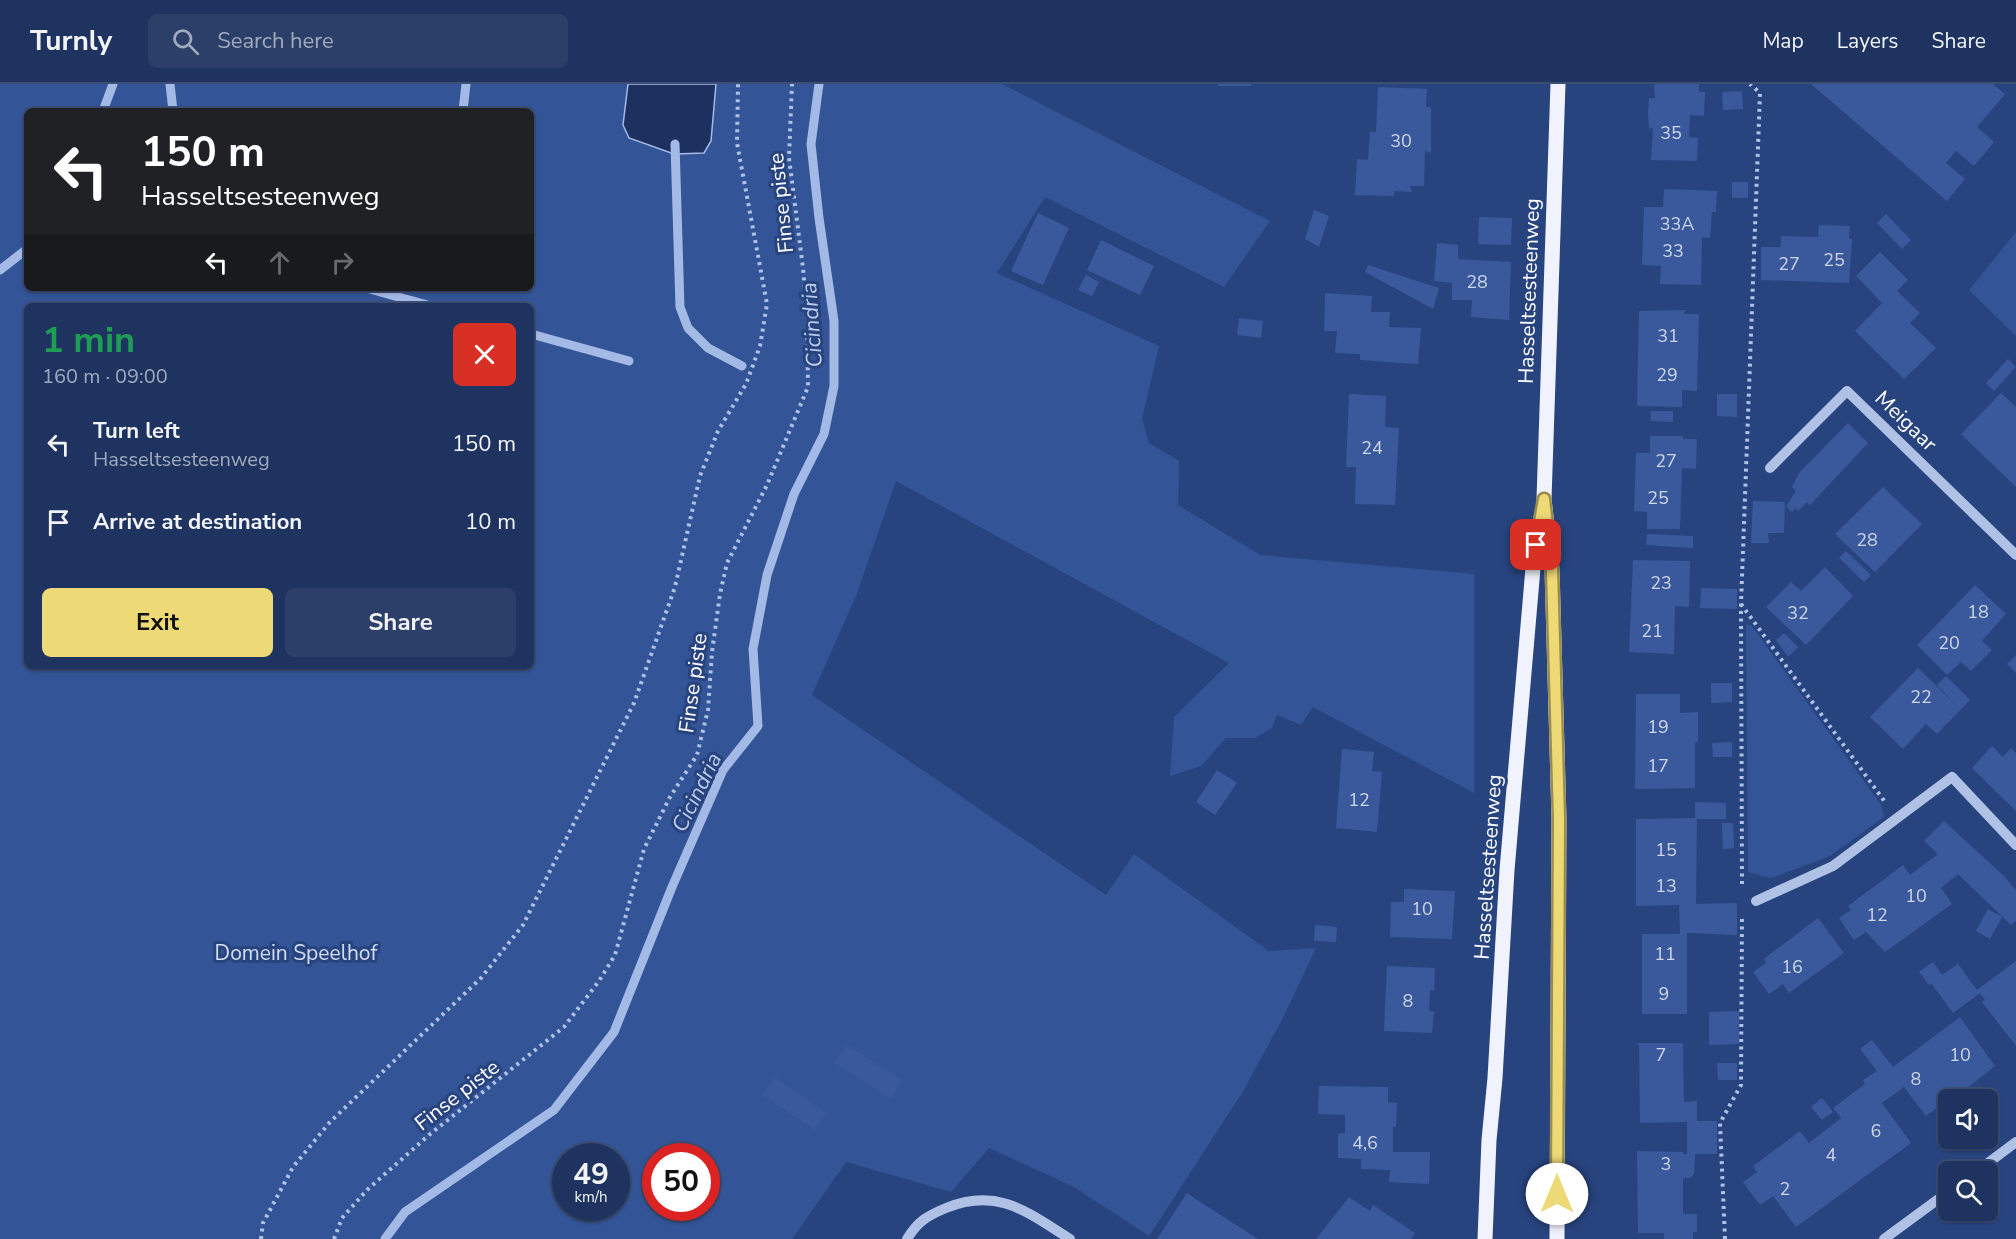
<!DOCTYPE html>
<html lang="en">
<head>
<meta charset="utf-8">
<style>
  :root { --surface:#1e335f; --page:#2b3f68; --text:#f1f3f6; --muted:#a1aabd; --line:#3c4e74; --accent:#edd976 }
  body { margin:0; font-family:"Nunito Sans",sans-serif; background:var(--page); color:var(--text); height:100vh; display:flex; flex-direction:column; font-size:22px; white-space:nowrap }
  * { box-sizing:border-box; margin:0 }
  p { font-size:20px; color:var(--muted) }
  .icon { flex:none; width:33px; height:33px; fill:none; stroke:currentColor; stroke-width:2; stroke-linecap:round; stroke-linejoin:round }
  .map { position:relative; flex:1; overflow:hidden }
  .drawer { position:absolute; left:24px; top:219px; width:510px; height:366px; display:flex; flex-direction:column; background:var(--surface); border-radius:9px; box-shadow:0 2px 4px #0004,0 0 0 2px var(--line) }
  .drawer>* { flex:none }
  .hud { position:absolute; left:24px; top:24px; width:510px; height:183px; border-radius:9px; box-shadow:0 2px 4px #0004,0 0 0 2px var(--line); background:#202124; color:#fff; overflow:hidden }
  .fabs { position:absolute; left:1938px; top:1005px; display:grid; gap:12px }
  .fabs a { display:grid; place-items:center; width:60px; height:60px; border-radius:9px; background:var(--surface); box-shadow:0 2px 4px #0004,0 0 0 2px var(--line); font-size:30px }
  .speed { position:absolute; left:552px; top:1059px; display:flex; gap:12px; font-size:30px; font-weight:700; text-align:center }
  .speed>* { display:grid; place-content:center; width:78px; height:78px; border-radius:50%; background:var(--surface); box-shadow:0 2px 4px #0004,0 0 0 2px var(--line); line-height:1 }
  .speed small { font-size:15px; font-weight:400 }
  .speed .limit { border:9px solid #d22; background:#fff; color:#111 }
  .pin { position:absolute; display:grid; place-items:center; width:51px; height:51px; color:#fff; margin:-26px; border-radius:12px; box-shadow:0 3px 9px #0006 }
  .me { position:absolute; width:66px; margin:-33px; rotate:0deg; stroke-linejoin:round; filter:drop-shadow(0 0 4px #0008) }
  .turn { display:flex; align-items:center; gap:21px; height:126px; padding:0 18px; font-size:27px }
  .turn .icon { width:78px; height:78px; stroke-width:2.5 }
  .turn b { display:block; font-size:42px; line-height:51px }
  .lanes { display:flex; align-items:center; height:57px; padding:0 18px; background:#0003; justify-content:center; gap:30px; direction:ltr }
  .lanes .off { opacity:.35 }
  .round { display:grid; place-items:center; flex:none; width:63px; height:63px; border-radius:9px; background:var(--page) }
  .summary { display:flex; align-items:center; justify-content:space-between; height:102px; padding:0 18px }
  h1 { font-size:36px; font-weight:700; line-height:45px; color:#1e9e55 }
  .action { display:flex; gap:12px; margin-top:auto; padding:12px 18px }
  .action a { flex:1; height:69px; border-radius:9px; background:var(--accent); color:#111; font-size:24px; font-weight:700; line-height:69px; text-align:center }
  .action a+a { background:var(--page); color:var(--text) }
  ul { padding:0; list-style:none }
  li { display:flex; align-items:center; gap:18px; height:78px; padding:0 18px }
  li div { flex:1 }
  li b { display:block; font-size:22px }
  li em { font-style:normal }
  header { display:flex; align-items:center; gap:36px; box-sizing:border-box; height:84px; padding:0 30px; background:var(--surface); border-bottom:2px solid var(--line) }
  header strong { font-size:28px }
  nav { display:flex; gap:33px; margin-inline-start:auto; font-size:21px }
  .search { width:420px; height:54px; background:var(--page); display:flex; align-items:center; gap:15px; box-sizing:border-box; padding:0 21px; border-radius:9px; color:var(--muted); font-size:22px }
  .map>svg:first-child { display:block }
</style>
</head>
<body>
<header>
<strong>Turnly</strong>
<div class="search"><svg class="icon" aria-label="search" viewBox="0 0 24 24"><circle cx="10" cy="10" r="6"/><path d="M15 15l6 6"/></svg>Search here</div>
<nav><a>Map</a><a>Layers</a><a>Share</a></nav>
</header>
<div class="map">
<svg width="2016" height="1155" viewBox="0 0 2016 1155">
  <rect width="100%" height="100%" fill="#28447f"/>
  <g fill="#335497" fill-rule="evenodd">
    <path d="M0 0H1002L1270 137 1224 203 1045 113 997 189 1159 262 1142 335 1149 359 1179 377 1178 421 1260 471 1474 490V709L1313 623 1301 641 1277 631 1272 644 1255 654H1226L1201 682 1170 692 1174 633 1229 579 896 397 856 512 812 611 1106 811 1134 770 1269 867 1316 864 1283 934 1242 1009 1149 1152 1074 1103 989 1064 951 1108 846 1078 792 1155H0ZM27 27H531V204H27ZM27 222H531V582H27ZM566 1072H616V1124H566ZM656 1072H706V1124H656Z"/>
    <path d="M2016 148V252L1969 206Z"/>
    <path d="M1746 541H1751L1882 722 1884 733 1830 772 1771 794 1748 788Z"/>
  </g>
  <path fill="#1c3160" stroke="#a4bae6" stroke-width="1.5" d="M628 0H716L711 57 704 69 674 70 629 54 623 41Z"/>
  <g fill="none" stroke-linecap="round" stroke-linejoin="round">
    <g stroke="#a4bae6" stroke-width="9">
      <path d="M170 0 173 27"/>
      <path d="M103 27 113 0"/>
      <path d="M463 27 466 0"/>
      <path d="M675 60 680 223 688 244 708 264 742 282"/>
      <path d="M0 186 27 165"/>
      <path d="M366 204 431 222"/>
      <path d="M531 250 629 277"/>
      <path d="M385 1155 405 1128 554 1026 614 948 672 803 723 686 758 642 753 565 767 491 794 410 824 350 834 302V237L819 134 811 60 819 0"/>
    </g>
  </g>
  <g fill="#39599c">
    <rect x="1218" y="0" width="33" height="2"/>
    <path d="M1654 0H1699V8H1705L1704 32 1690 31 1689 53 1698 54 1697 77 1651 76 1653 44 1649 45 1648 29 1649 14H1655Z"/>
    <path d="M1811 0H1993L2005 10 1977 43 1994 58 1974 82 1956 67 1946 79 1965 95 1947 117Z"/>
    <path d="M1378 3 1427 5 1426 23H1431V69L1425 67 1424 102H1410L1412 108 1394 107V112L1355 111 1357 75 1368 76 1370 48H1376Z"/>
    <path d="M1742 7 1743 25 1723 26 1722 8Z"/>
    <rect x="1732" y="98" width="16" height="16"/>
    <path d="M1664 105 1717 107 1716 128H1712L1710 154 1702 153 1701 201 1660 200 1661 182 1642 181 1644 123H1663Z"/>
    <path d="M1314 126 1329 132 1319 163 1305 155Z"/>
    <path d="M1038 129 1069 144 1043 201 1011 187Z"/>
    <path d="M1886 130 1911 156 1902 165 1877 139Z"/>
    <path d="M1479 133 1512 134 1511 161 1478 160Z"/>
    <path d="M1819 141 1850 142 1849 155H1852L1849 199 1761 196V163H1781V152L1818 153Z"/>
    <path d="M1101 156 1154 182 1140 211 1087 186Z"/>
    <path d="M1437 159 1458 161V175L1511 178 1509 236 1471 233 1472 216H1452V199L1434 197Z"/>
    <path d="M1880 168 1908 196 1897 207 1920 229 1910 239 1936 264 1904 295 1855 247 1882 219 1856 192Z"/>
    <path d="M1368 181 1439 204 1433 225 1365 188Z"/>
    <path d="M1086 191 1099 198 1092 212 1078 206Z"/>
    <path d="M1325 209 1372 212 1371 228H1390L1389 243 1421 244 1418 280 1360 276V270L1335 269 1337 247H1324Z"/>
    <path d="M1685 226 1684 230H1699L1697 307 1682 306V323L1637 322 1639 227Z"/>
    <path d="M1239 234 1263 237 1261 254 1237 251Z"/>
    <path d="M2008 275 2016 283 1994 307 1986 299Z"/>
    <path d="M2001 309 2016 323V403L1961 350Z"/>
    <path d="M1349 310 1386 312 1385 343 1399 344 1395 421 1355 420 1356 383H1346Z"/>
    <path d="M1717 310H1737V333L1717 332Z"/>
    <path d="M1651 327H1673V338L1651 337Z"/>
    <path d="M1848 339 1868 359 1810 421 1807 418 1798 427 1795 424 1792 428 1786 422 1796 407 1792 403 1799 389Z"/>
    <path d="M1650 352H1683V355H1697L1696 385 1682 384 1680 445H1647V428L1634 427 1636 369H1650Z"/>
    <path d="M1883 403 1922 440 1875 488 1835 450Z"/>
    <path d="M1753 417 1785 418 1784 449H1768L1769 459H1751Z"/>
    <path d="M1647 450 1693 452V464L1646 461Z"/>
    <path d="M1846 467 1871 491 1864 498 1839 474Z"/>
    <path d="M1633 476 1690 477 1689 523 1675 522 1674 570 1629 568Z"/>
    <path d="M1825 483 1853 512 1806 561 1766 523 1791 498 1801 507Z"/>
    <path d="M1975 501 2006 530 1982 557 1992 566 1971 587 1961 578 1947 591 1917 561Z"/>
    <path d="M1701 504 1737 505V525L1700 524Z"/>
    <path d="M1784 549 1798 563 1788 573 1776 556Z"/>
    <path d="M2016 571V589L2007 580Z"/>
    <path d="M1918 584 1956 621 1937 601 1946 592 1970 616 1937 650 1926 640 1903 665 1870 633Z"/>
    <path d="M1711 599H1732V618L1711 619Z"/>
    <path d="M1636 610H1680V629L1698 628V658H1695V704L1635 705Z"/>
    <path d="M1732 658V673H1713L1712 659Z"/>
    <path d="M1992 662 2003 673 2011 664 2016 669V727L1972 684Z"/>
    <path d="M1342 665 1374 668 1372 687 1382 688 1377 748 1336 744Z"/>
    <path d="M1217 686 1237 699 1215 731 1196 718Z"/>
    <path d="M1695 718 1726 719V735H1697L1696 820 1737 819V851L1687 849V930H1642V850H1680L1679 821 1636 822V735L1695 734Z"/>
    <path d="M1944 737 2004 792 2016 806V837L2011 841 1958 790 1941 804 1952 820 1885 868 1866 848 1854 856 1839 834 1851 826 1848 822 1903 781 1910 791 1938 770 1924 757Z"/>
    <path d="M1722 739H1733L1734 764 1723 765Z"/>
    <path d="M1404 805 1455 807 1452 855 1390 853 1391 818H1404Z"/>
    <path d="M1988 825 2002 833 1990 855 1976 847Z"/>
    <path d="M1818 834 1844 869 1789 909 1783 900 1769 910 1753 888 1766 879 1764 875Z"/>
    <path d="M1315 841 1337 843 1336 858 1314 857Z"/>
    <path d="M2016 877V962L1982 918 1985 916 1980 909 1953 929 1931 899 1929 901 1919 888 1933 878 1942 891 1958 880 1977 906Z"/>
    <path d="M1387 882 1435 884 1434 907 1430 906 1429 927H1434L1432 949 1384 947Z"/>
    <path d="M1739 927V960L1709 961V928Z"/>
    <path d="M1960 933 1995 982 1952 1016H1948V1021L1946 1017 1926 1032 1904 1003 1882 1019 1911 1059 1796 1143 1773 1112 1760 1121 1743 1098 1757 1088 1753 1082 1800 1047 1809 1059 1841 1034 1833 1024 1865 1000 1863 996 1877 987 1860 965 1872 956 1893 983Z"/>
    <path d="M1635 959H1683L1684 1018 1697 1017V1037H1717V1070H1695L1694 1090 1690 1094H1683V1130H1697V1148H1693V1155H1664V1149H1638L1637 1067 1683 1068V1070H1687V1038L1640 1039 1639 961Z"/>
    <path d="M847 961 902 996 891 1015 835 979Z"/>
    <path d="M1717 979H1737V996H1718Z"/>
    <path d="M775 993 826 1029 814 1046 763 1011Z"/>
    <path d="M1319 1002 1388 1003V1018L1397 1019 1396 1043H1393V1068H1430L1429 1100 1389 1098 1390 1086 1361 1085V1075L1338 1074V1050L1345 1049V1031L1318 1030Z"/>
    <path d="M1822 1014 1833 1028 1822 1036 1811 1023Z"/>
    <path d="M1187 1109 1222 1132 1258 1155H1157Z"/>
    <path d="M1349 1113 1370 1127 1373 1121 1415 1149 1411 1155H1316Z"/>
  </g>
  <g fill="none" stroke-linecap="round" stroke-linejoin="round">
    <g stroke="#afc1e5" stroke-width="4" stroke-dasharray="3 4.5" stroke-linecap="butt">
      <path d="M1741 520 1885 718"/>
      <path d="M1742 800 1741 520 1760 9 1750 0"/>
      <path d="M261 1155 263 1139 293 1083 330 1038 481 894 523 841 634 619 675 503 700 392 718 347 746 300 760 262 767 220 737 59 738 0"/>
      <path d="M334 1155 342 1134 367 1106 429 1051 564 943 599 897 615 871 644 765 670 713 697 671 708 626 712 568 720 510 727 479 767 401 808 303 807 232 803 184 789 74 792 0"/>
      <path d="M1725 1155 1720 1039 1741 1001 1742 832"/>
    </g>
    <g stroke="#afc1e5" stroke-width="10">
      <path d="M1770 384 1847 307 2016 471"/>
      <path d="M1756 817 1833 782 1952 693 2016 761"/>
      <path d="M1976 1088 2016 1058"/>
      <path d="M907 1155C918 1137 927 1132 946 1124 998 1103 1027 1128 1070 1155"/>
      <path d="M1884 1155 1948 1108"/>
    </g>
    <g stroke="#f0f3fd" stroke-width="15">
      <path d="M1485 1155 1489 1056 1495 994 1507 786 1533 484 1541 433"/>
      <path d="M1557 1155 1559 735 1552 485 1544 415 1558 0"/>
    </g>
  </g>
  <g fill="none" stroke-linecap="round" stroke-linejoin="round">
    <g stroke="#9a8d4d" stroke-width="15">
      <path id="route" d="M1536 461 1544 415 1552 485 1559 735 1557 1110"/>
    </g>
    <use href="#route" stroke="#edd976" stroke-width="10"/>
  </g>
  <g text-anchor="middle" stroke-width="6" stroke-linejoin="round" paint-order="stroke">
    <g font-size="18" fill="#ced6e6">
      <text x="1671" y="55">35</text>
      <text x="1401" y="63">30</text>
      <text x="1677" y="146">33A</text>
      <text x="1673" y="173">33</text>
      <text x="1834" y="182">25</text>
      <text x="1789" y="186">27</text>
      <text x="1477" y="204">28</text>
      <text x="1668" y="258">31</text>
      <text x="1667" y="297">29</text>
      <text x="1372" y="370">24</text>
      <text x="1666" y="383">27</text>
      <text x="1658" y="420">25</text>
      <text x="1867" y="462">28</text>
      <text x="1661" y="505">23</text>
      <text x="1978" y="534">18</text>
      <text x="1798" y="535">32</text>
      <text x="1652" y="553">21</text>
      <text x="1949" y="565">20</text>
      <text x="1921" y="619">22</text>
      <text x="1658" y="649">19</text>
      <text x="1658" y="688">17</text>
      <text x="1359" y="722">12</text>
      <text x="1666" y="772">15</text>
      <text x="1666" y="808">13</text>
      <text x="1916" y="818">10</text>
      <text x="1422" y="831">10</text>
      <text x="1877" y="837">12</text>
      <text x="1665" y="876">11</text>
      <text x="1792" y="889">16</text>
      <text x="1664" y="916">9</text>
      <text x="1408" y="923">8</text>
      <text x="1661" y="977">7</text>
      <text x="1960" y="977">10</text>
      <text x="1916" y="1001">8</text>
      <text x="1876" y="1053">6</text>
      <text x="1365" y="1065">4,6</text>
      <text x="1831" y="1077">4</text>
      <text x="1666" y="1086">3</text>
      <text x="1785" y="1111">2</text>
    </g>
    <g font-size="21" fill="#fff" stroke="#28447f">
      <text transform="translate(781 119) rotate(-96)" y="7">Finse piste</text>
      <text transform="translate(1529 207) rotate(-88)" y="7">Hasseltsesteenweg</text>
      <text transform="translate(1906 337) rotate(44)" y="7">Meigaar</text>
      <text transform="translate(693 599) rotate(-82)" y="7">Finse piste</text>
      <text transform="translate(1488 783) rotate(-86)" y="7">Hasseltsesteenweg</text>
      <text transform="translate(457 1011) rotate(-38)" y="7">Finse piste</text>
    </g>
    <g font-size="21" fill="#d2ddf4" stroke="#28447f">
      <text x="296" y="876">Domein Speelhof</text>
    </g>
    <g font-size="22" font-style="italic" fill="#bbcbed" stroke="#28447f">
      <text transform="translate(811 241) rotate(-94)" y="8">Cicindria</text>
      <text transform="translate(696 708) rotate(-64)" y="8">Cicindria</text>
    </g>
  </g>
</svg>
<div class="fabs">
<a><svg class="icon" aria-label="sound" viewBox="0 0 24 24"><path d="M4 9h4l5-4v14l-5-4H4zM17 9q2 3 0 6"/></svg></a>
<a><svg class="icon" aria-label="search" viewBox="0 0 24 24"><circle cx="10" cy="10" r="6"/><path d="M15 15l6 6"/></svg></a>
</div>
<div class="speed"><div>49<small>km/h</small></div><div class="limit">50</div></div>
<div class="pin" style="left:1536px;top:461px;background:#d93025"><svg class="icon" aria-label="arrive" viewBox="0 0 24 24"><path d="M6 21V4h12l-3 4 3 4H6"/></svg></div>
<svg class="me" style="left:1557px;top:1110px" viewBox="-20 -20 40 40"><circle r="19" fill="#fff"/><path d="M0-13L10 11 0 6-10 11z" fill="#edd976"/></svg>
<div class="hud">
<div class="turn"><svg class="icon" aria-label="left" viewBox="0 0 24 24"><path d="M17 20v-9H6M10 6l-5 5 5 5"/></svg><div><b>150 m</b>Hasseltsesteenweg</div></div>
<div class="lanes"><svg class="icon" aria-label="left" viewBox="0 0 24 24"><path d="M17 20v-9H6M10 6l-5 5 5 5"/></svg><svg class="icon off" aria-label="ahead" viewBox="0 0 24 24"><path d="M12 20V5M6 11l6-6 6 6"/></svg><svg class="icon off" aria-label="right" viewBox="0 0 24 24"><path d="M7 20v-9h11M14 6l5 5-5 5"/></svg></div>
</div>
<section class="drawer">
<div class="summary"><div><h1>1 min</h1><p>160 m · 09:00</p></div><a class="round" style="background:#d93025;color:#fff"><svg class="icon" aria-label="close" viewBox="0 0 24 24"><path d="M6 6l12 12M18 6L6 18"/></svg></a></div>
<ul>
<li><svg class="icon" aria-label="left" viewBox="0 0 24 24"><path d="M17 20v-9H6M10 6l-5 5 5 5"/></svg><div><b>Turn left</b><p>Hasseltsesteenweg</p></div><em>150 m</em></li>
<li><svg class="icon" aria-label="arrive" viewBox="0 0 24 24"><path d="M6 21V4h12l-3 4 3 4H6"/></svg><div><b>Arrive at destination</b></div><em>10 m</em></li>
</ul>
<div class="action"><a>Exit</a><a>Share</a></div>
</section>
</div>
</body>
</html>
